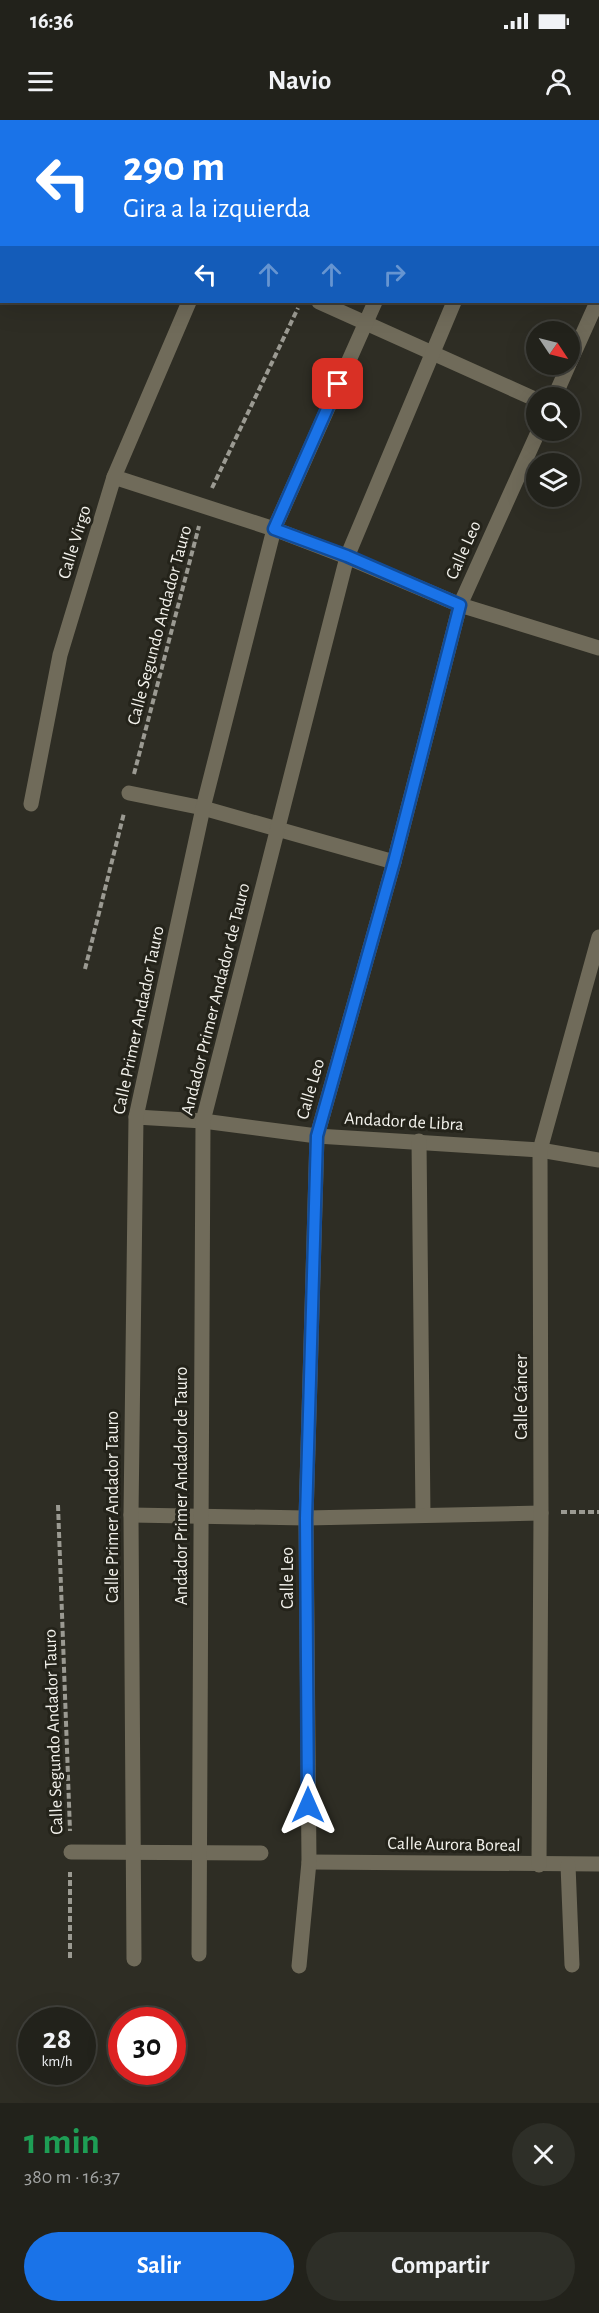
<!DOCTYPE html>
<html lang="es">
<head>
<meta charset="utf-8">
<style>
  :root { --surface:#22221b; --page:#2e2f28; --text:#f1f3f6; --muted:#a2a4a3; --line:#3f3f3a; --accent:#1a73e8 }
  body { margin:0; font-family:"Alegreya Sans",sans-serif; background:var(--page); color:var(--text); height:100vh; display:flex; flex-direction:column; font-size:22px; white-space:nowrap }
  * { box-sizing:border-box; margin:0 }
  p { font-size:20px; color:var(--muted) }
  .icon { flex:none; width:33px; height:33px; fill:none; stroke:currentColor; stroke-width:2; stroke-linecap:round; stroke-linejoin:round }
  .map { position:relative; height:1983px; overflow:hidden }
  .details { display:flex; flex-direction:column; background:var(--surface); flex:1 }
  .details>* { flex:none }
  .top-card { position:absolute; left:0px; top:0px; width:600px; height:183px; box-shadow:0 6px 24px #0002,0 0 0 2px var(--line); background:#1a73e8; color:#fff; overflow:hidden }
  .needle { width:39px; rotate:125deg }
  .fabs { position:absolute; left:526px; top:201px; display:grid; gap:12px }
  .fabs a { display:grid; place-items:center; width:54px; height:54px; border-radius:50%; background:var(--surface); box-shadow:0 6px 24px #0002,0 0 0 2px var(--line); font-size:30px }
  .speed { position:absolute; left:18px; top:1887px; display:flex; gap:12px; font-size:30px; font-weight:700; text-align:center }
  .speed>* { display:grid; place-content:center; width:78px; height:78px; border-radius:50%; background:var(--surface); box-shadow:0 6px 24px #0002,0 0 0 2px var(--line); line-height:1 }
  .speed small { font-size:15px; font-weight:400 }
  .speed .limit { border:9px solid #d22; background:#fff; color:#111 }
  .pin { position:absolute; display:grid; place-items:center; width:51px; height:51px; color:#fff; margin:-26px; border-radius:12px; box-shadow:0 3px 9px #0006 }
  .me { position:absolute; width:66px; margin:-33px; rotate:0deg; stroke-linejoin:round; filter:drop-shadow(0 0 4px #0008) }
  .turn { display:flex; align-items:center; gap:21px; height:126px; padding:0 24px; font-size:27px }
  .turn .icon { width:78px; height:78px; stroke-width:2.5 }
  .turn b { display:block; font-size:42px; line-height:51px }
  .lanes { display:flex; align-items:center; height:57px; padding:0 24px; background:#0003; justify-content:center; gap:30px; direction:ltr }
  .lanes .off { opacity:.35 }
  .round { display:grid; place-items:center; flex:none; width:63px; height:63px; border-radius:32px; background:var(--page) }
  .summary { display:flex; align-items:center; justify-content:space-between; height:102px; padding:0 24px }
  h1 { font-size:36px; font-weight:600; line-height:45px; color:#1e9e55 }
  .button { display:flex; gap:12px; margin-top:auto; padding:12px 24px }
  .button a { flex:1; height:69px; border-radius:36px; background:var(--accent); color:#fff; font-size:24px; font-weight:600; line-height:69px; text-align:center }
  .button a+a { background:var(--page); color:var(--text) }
  .status { display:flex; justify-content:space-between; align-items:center; height:42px; padding:0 30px; background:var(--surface); direction:ltr }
  .status svg { height:16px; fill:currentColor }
  header { display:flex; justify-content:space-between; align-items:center; height:78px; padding:0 24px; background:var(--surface); font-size:27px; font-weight:600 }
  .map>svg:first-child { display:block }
</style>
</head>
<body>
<div class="status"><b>16:36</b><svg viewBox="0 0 49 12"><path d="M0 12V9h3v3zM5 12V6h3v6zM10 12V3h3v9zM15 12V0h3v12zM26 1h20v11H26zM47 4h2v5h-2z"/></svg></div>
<header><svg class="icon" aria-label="menu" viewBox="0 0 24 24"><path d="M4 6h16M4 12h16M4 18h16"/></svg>Navio<svg class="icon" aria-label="person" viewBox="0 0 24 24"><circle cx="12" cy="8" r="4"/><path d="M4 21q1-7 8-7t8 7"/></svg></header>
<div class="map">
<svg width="599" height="1983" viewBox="0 0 599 1983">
  <rect width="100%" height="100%" fill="#2e2d24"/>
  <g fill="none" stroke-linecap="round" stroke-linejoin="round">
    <g stroke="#9b9a92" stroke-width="4" stroke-dasharray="6 3" stroke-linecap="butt">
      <path d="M380 2 381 0"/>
      <path d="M212 368 298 188"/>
      <path d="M134 654 199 406"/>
      <path d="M85 849 124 693"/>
      <path d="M58 1385 70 1711"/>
      <path d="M561 1392H599"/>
      <path d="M70 1838V1752"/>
    </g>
    <g stroke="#706b5a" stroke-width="15">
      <path d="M498 0 501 2"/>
      <path d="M286 2 287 0"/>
      <path d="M455 2 456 0"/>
      <path d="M598 61H599"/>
      <path d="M319 182 537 280"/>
      <path d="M570 242 597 182"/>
      <path d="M554 278 569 244"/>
      <path d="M114 357 274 409 347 437 460 485 599 528"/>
      <path d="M129 673 203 688 394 742"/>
      <path d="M31 684 60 535 114 357 189 182"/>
      <path d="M136 997 203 1001 317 1016 540 1030 599 1040"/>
      <path d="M419 1021 423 1395"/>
      <path d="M131 1395 306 1398 541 1393"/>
      <path d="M71 1732 261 1733"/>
      <path d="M309 1742 599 1744"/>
      <path d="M539 1745 541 1393 540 1030 599 817"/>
      <path d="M568 1745 572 1845"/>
      <path d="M199 1834 203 1001 347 437 454 182"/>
      <path d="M134 1839 131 1395 136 997 203 688 274 409 375 182"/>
      <path d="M299 1846 309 1742 306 1398 317 1016 394 742 460 485 539 310"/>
    </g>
  </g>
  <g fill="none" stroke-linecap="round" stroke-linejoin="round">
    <g stroke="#114b97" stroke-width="15">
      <path id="route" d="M308 1685 306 1398 317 1016 394 742 460 485 347 436 274 409 338 264"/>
    </g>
    <use href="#route" stroke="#1a73e8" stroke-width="10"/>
  </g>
  <g text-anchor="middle" stroke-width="6" stroke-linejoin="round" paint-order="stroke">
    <g font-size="18" fill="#f4f3ed" stroke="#24231a">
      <text transform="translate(74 422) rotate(-73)" y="6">Calle Virgo</text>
      <text transform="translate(463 430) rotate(-66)" y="6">Calle Leo</text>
      <text transform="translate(159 505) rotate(-75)" y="6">Calle Segundo Andador Tauro</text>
      <text transform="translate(215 879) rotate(-76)" y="6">Andador Primer Andador de Tauro</text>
      <text transform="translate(138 900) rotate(-78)" y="6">Calle Primer Andador Tauro</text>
      <text transform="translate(310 969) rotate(-74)" y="6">Calle Leo</text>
      <text transform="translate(404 1001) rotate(3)" y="6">Andador de Libra</text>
      <text transform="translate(521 1277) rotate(-90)" y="6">Calle Cáncer</text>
      <text transform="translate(181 1366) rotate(-90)" y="6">Andador Primer Andador de Tauro</text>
      <text transform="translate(112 1387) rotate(-90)" y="6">Calle Primer Andador Tauro</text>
      <text transform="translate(287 1458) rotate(-90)" y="6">Calle Leo</text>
      <text transform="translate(53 1612) rotate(-92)" y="6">Calle Segundo Andador Tauro</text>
      <text transform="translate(454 1724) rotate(1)" y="6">Calle Aurora Boreal</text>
    </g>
  </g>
</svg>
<div class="fabs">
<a><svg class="needle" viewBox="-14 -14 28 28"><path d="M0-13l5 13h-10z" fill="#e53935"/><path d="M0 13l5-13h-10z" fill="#a2a4a3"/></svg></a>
<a><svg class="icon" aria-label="search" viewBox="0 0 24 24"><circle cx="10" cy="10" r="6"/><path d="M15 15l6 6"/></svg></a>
<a><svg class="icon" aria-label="layers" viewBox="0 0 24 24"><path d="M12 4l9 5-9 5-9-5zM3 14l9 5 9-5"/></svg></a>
</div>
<div class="speed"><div>28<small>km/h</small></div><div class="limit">30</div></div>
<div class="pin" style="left:338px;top:264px;background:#d93025"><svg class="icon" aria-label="arrive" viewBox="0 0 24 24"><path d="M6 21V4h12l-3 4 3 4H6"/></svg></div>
<svg class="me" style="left:308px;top:1685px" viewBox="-20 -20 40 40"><path d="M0-17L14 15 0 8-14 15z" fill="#1a73e8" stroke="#fff" stroke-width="4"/></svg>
<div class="top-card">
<div class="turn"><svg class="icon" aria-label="left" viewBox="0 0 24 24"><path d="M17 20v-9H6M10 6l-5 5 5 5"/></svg><div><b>290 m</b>Gira a la izquierda</div></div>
<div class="lanes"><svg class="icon" aria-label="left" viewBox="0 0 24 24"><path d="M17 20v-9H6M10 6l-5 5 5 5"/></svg><svg class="icon off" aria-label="ahead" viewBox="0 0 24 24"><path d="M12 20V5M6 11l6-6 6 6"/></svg><svg class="icon off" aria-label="ahead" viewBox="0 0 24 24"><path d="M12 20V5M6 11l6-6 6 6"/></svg><svg class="icon off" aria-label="right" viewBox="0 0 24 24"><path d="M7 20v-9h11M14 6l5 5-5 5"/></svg></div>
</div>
</div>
<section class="details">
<div class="summary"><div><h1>1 min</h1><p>380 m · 16:37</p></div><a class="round"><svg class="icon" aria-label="close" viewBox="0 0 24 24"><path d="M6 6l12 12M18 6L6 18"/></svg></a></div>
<div class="button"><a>Salir</a><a>Compartir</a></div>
</section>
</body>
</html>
